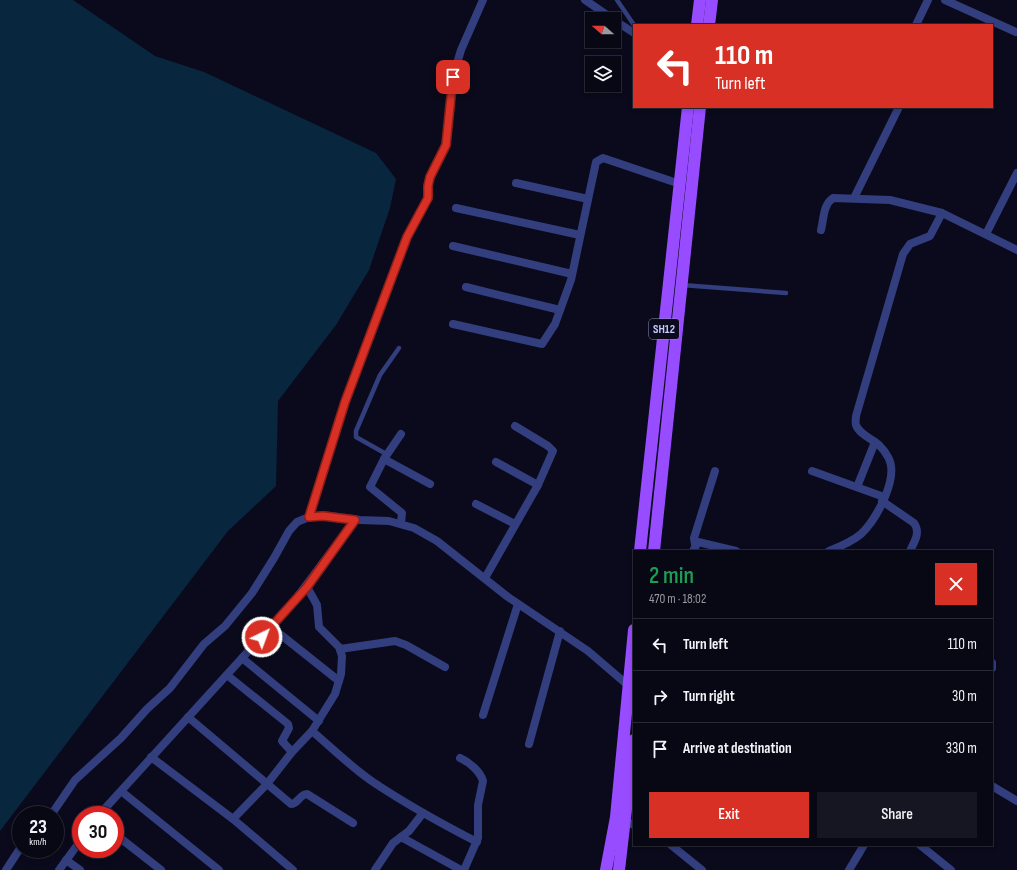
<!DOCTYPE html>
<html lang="en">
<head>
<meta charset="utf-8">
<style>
  :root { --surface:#080815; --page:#161622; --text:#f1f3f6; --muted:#989aa0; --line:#292934; --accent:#d93025 }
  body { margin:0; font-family:"Sofia Sans Condensed",sans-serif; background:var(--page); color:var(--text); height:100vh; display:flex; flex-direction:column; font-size:15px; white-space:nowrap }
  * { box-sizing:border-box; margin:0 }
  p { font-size:13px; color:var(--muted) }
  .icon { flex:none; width:22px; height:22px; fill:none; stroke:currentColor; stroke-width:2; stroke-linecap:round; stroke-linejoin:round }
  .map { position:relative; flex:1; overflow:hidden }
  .side { position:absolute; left:633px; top:550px; width:360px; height:296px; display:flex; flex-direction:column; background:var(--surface); border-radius:0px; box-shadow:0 2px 6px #0003,0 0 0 1px var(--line) }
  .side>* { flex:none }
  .banner { position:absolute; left:633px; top:24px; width:360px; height:84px; border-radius:0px; box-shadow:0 2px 6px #0003,0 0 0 1px var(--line); background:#d93025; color:#fff; overflow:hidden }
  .needle { width:26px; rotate:290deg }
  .tools { position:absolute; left:585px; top:12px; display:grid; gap:8px }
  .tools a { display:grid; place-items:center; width:36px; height:36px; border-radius:0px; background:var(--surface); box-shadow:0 2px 6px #0003,0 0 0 1px var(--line); font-size:20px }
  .speed { position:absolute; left:12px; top:806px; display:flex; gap:8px; font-size:20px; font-weight:700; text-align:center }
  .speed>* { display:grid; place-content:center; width:52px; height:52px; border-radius:50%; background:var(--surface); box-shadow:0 2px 6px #0003,0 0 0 1px var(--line); line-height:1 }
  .speed small { font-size:10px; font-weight:400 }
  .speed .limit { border:6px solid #d22; background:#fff; color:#111 }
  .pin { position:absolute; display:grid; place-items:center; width:34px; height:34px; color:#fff; margin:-17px; border-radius:8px; box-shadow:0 2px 6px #0006 }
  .me { position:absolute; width:44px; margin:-22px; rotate:42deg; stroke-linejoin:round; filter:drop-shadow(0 0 3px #0008) }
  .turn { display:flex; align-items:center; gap:14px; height:84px; padding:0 16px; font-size:18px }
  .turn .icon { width:52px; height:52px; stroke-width:2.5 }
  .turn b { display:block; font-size:28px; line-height:34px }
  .round { display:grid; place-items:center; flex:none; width:42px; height:42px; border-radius:0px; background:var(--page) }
  .overview { display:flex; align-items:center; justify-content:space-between; height:68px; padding:0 16px }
  h1 { font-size:24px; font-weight:600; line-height:30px; color:#1e9e55 }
  .cta { display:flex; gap:8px; margin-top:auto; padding:8px 16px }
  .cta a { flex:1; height:46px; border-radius:0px; background:var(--accent); color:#fff; font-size:16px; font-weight:600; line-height:46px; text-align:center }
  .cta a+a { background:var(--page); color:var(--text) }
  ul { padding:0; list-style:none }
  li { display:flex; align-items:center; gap:12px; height:52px; padding:0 16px; border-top:1px solid var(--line) }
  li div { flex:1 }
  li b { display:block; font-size:15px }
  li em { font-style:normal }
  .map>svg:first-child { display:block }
</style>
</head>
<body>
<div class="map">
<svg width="1017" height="870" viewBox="0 0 1017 870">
  <rect width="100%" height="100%" fill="#0a0a1c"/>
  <path fill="#08263d" d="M0 0H73L155 56 204 72 376 153 396 179 390 208 369 270 336 325 278 401 276 486 228 531 0 831Z"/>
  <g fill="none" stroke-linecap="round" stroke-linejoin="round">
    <g stroke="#323e7e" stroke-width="4.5">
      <path d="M617 0 634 25"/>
      <path d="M682 285 786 293"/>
      <path d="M388 455 356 437V431L380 375 399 348"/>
    </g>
    <g stroke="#323e7e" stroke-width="8">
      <path d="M585 0 613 19"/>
      <path d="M945 0 1016 32"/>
      <path d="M614 20 634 33"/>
      <path d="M916 25 928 0"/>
      <path d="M516 183 588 199"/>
      <path d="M854 198 899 107"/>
      <path d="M456 208 580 235"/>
      <path d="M821 230C824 218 823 205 833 198L890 200 942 213 1017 250"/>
      <path d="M986 234 1017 173"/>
      <path d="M453 246 572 274"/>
      <path d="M466 287 560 310"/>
      <path d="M453 324 542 344 555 324 571 280 596 162 603 158 680 184"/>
      <path d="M384 459 430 484"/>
      <path d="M496 462 538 485"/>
      <path d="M812 471 884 497"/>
      <path d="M857 487 875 442"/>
      <path d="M882 501 914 523C921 533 914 542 910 551"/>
      <path d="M476 504 515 524"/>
      <path d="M309 517 345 402 407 237 428 198V186L430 177 446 145 453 77 461 50 483 0"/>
      <path d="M401 523 402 513 370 487 384 459 401 434"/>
      <path d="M695 544 694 538 715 471"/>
      <path d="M693 551 698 542 736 551"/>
      <path d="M829 551C839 547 853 541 861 534 876 520 900 477 888 457 886 453 882 448 879 445 872 439 859 434 856 425 855 423 856 419 856 416L903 254 910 244 930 236 942 213"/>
      <path d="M485 578 538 485 553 451 548 446 515 426"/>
      <path d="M271 627 339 681"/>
      <path d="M340 649 395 641 406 645 445 667"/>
      <path d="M242 658 319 721"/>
      <path d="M992 663V668"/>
      <path d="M227 675 288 724 289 728 282 741 292 752"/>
      <path d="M483 715 518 604"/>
      <path d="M188 717 291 804C298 804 300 794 307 794L353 823"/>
      <path d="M312 731C332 748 351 767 373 782 406 804 442 824 477 842"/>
      <path d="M529 744 560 631"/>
      <path d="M151 757 233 819 293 870"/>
      <path d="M460 758C469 762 480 771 483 781L478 805V838L464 870"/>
      <path d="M992 786 1017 801"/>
      <path d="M121 791 219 870"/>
      <path d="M51 815 75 780 121 738 147 709 170 688 204 644 225 626 252 593 274 558 289 531 297 522 309 517 323 515 360 520 389 521 414 528 437 541 508 597 588 651 630 687"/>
      <path d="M99 815 295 600 355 520"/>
      <path d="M233 819 267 784 292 752 312 731 335 694 341 674 342 656 339 647 319 627 317 605 307 587"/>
      <path d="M625 821 634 825"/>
      <path d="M115 834 161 870"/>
      <path d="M401 837 461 870"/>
      <path d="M671 845 702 870"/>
      <path d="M920 845 951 870"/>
      <path d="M66 860 80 870"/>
      <path d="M6 870 21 847"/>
      <path d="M59 870 81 840"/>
      <path d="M375 870 393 843 409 831 423 813"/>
      <path d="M849 870 864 845"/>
    </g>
    <g stroke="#984cff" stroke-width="12">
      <path d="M697 25 700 0"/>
      <path d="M709 25 712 0"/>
      <path d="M640 551 688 107"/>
      <path d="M654 551 700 107"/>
      <path d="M606 870 616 817 634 630"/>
      <path d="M619 870 634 740"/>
    </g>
  </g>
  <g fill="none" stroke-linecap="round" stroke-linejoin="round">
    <g stroke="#8d1f18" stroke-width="10">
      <path id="route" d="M262 637 307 587 355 520 323 516 309 517 345 402 407 237 428 198V186L430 177 446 145 453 77"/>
    </g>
    <use href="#route" stroke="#d93025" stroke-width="7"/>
  </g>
  <g text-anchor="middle" stroke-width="3" stroke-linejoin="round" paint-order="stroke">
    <rect fill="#0a0a1c" stroke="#8d90bb" stroke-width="1" x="649" y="319" width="30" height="20" rx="3"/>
    <g font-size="12" font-weight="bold" fill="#c5caff">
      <text x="664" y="333">SH12</text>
    </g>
  </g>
</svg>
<div class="tools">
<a><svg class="needle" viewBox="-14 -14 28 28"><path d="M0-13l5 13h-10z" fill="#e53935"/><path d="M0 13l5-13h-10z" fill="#989aa0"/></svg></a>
<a><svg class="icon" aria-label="layers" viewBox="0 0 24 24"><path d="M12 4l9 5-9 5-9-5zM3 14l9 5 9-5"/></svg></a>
</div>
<div class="speed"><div>23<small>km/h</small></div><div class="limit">30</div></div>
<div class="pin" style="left:453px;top:77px;background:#d93025"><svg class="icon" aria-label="arrive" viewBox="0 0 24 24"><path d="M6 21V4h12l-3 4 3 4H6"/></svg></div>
<svg class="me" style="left:262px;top:637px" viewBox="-20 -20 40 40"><circle r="17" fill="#d93025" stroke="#fff" stroke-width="3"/><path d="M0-11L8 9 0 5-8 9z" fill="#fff"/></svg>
<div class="banner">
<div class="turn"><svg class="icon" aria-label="left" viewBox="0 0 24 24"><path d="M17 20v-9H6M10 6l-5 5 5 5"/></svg><div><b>110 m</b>Turn left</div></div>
</div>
<section class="side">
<div class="overview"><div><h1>2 min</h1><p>470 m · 18:02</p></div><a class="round" style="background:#d93025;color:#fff"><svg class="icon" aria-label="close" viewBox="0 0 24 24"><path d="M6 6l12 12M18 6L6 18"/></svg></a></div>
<ul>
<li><svg class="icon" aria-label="left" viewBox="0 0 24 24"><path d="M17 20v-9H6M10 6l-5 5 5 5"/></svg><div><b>Turn left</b></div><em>110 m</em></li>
<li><svg class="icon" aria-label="right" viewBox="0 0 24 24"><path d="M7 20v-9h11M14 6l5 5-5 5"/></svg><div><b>Turn right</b></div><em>30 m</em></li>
<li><svg class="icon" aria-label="arrive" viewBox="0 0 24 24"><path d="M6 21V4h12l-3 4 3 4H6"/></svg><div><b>Arrive at destination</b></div><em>330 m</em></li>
</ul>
<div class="cta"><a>Exit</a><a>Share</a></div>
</section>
</div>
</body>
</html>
